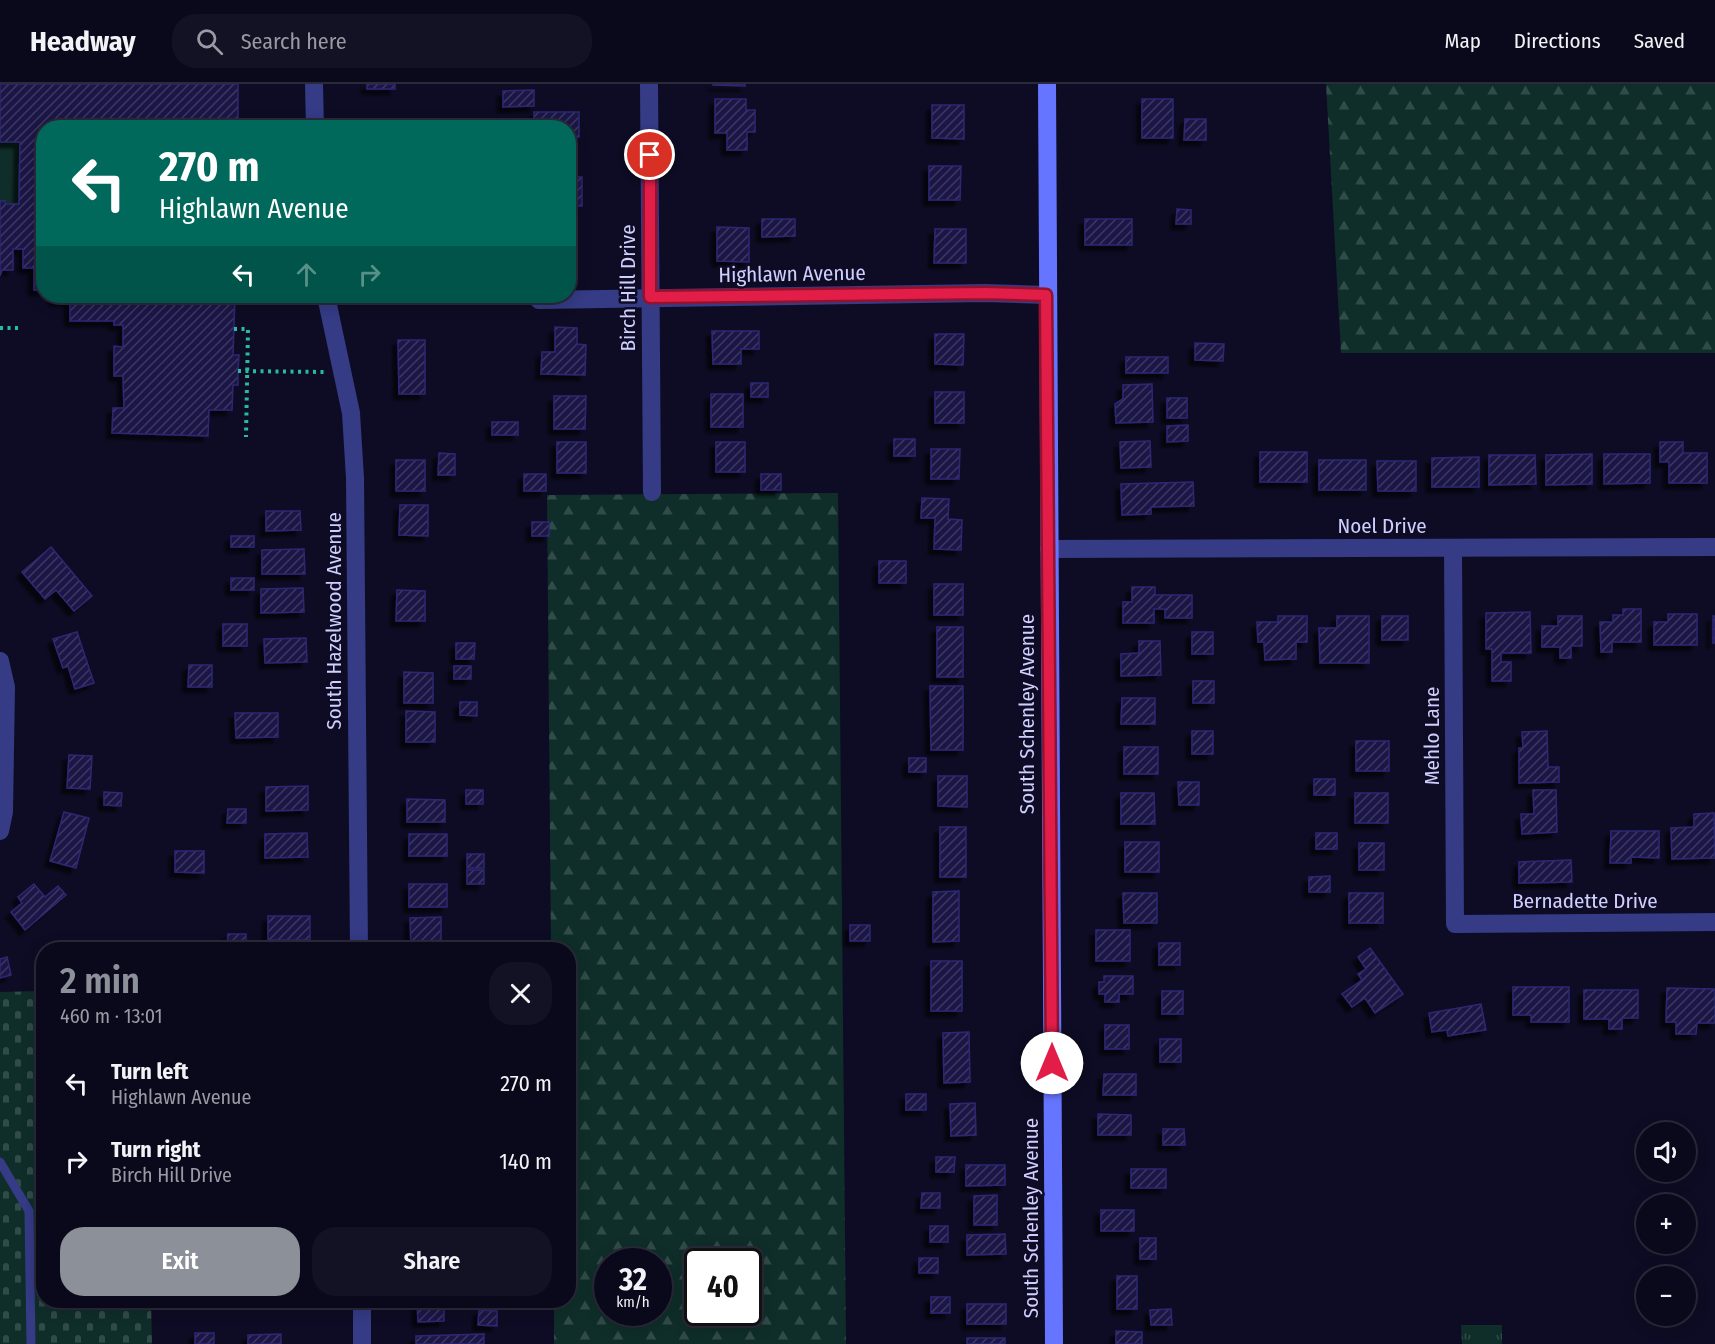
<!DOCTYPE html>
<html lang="en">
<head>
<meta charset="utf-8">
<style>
  :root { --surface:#0a091b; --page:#131224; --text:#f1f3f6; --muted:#999aa3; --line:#2a2a3a; --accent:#8c9099 }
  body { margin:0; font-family:"Fira Sans Condensed",sans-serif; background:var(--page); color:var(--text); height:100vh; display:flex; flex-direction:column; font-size:22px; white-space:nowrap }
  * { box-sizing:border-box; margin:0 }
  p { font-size:20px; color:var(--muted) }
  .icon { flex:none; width:33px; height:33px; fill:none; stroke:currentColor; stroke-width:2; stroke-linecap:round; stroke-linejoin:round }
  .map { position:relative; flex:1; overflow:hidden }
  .drawer { position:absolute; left:36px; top:858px; width:540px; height:366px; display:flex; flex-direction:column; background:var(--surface); border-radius:24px; box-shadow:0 3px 15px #0003,0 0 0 2px var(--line) }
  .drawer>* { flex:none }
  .banner { position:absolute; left:36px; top:36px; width:540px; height:183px; border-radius:24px; box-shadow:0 3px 15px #0003,0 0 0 2px var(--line); background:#00695c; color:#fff; overflow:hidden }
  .fabs { position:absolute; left:1636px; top:1038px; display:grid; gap:12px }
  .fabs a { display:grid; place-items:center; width:60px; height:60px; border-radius:50%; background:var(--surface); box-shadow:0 3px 15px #0003,0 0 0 2px var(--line); font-size:30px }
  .speed { position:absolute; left:594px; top:1164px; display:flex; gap:12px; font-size:30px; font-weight:700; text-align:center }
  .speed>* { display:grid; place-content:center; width:78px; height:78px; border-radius:50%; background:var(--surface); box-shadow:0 3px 15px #0003,0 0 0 2px var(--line); line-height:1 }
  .speed small { font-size:15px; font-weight:400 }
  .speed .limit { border:3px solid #111; border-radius:9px; background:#fff; color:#111 }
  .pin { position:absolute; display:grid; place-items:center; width:51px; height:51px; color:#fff; margin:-26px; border:3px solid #fff; border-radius:50%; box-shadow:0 2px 6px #0007 }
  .me { position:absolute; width:66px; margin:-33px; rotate:0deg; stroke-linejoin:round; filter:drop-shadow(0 0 4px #0008) }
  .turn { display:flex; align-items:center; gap:21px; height:126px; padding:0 24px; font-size:27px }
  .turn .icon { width:78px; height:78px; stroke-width:2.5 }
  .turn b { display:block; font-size:42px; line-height:51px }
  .lanes { display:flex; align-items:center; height:57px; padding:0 24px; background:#0003; justify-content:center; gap:30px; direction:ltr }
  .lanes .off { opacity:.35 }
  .round { display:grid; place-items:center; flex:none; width:63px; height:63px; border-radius:24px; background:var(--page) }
  .summary { display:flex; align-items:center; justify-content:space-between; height:102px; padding:0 24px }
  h1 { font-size:36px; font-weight:600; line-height:45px; color:var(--accent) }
  .button { display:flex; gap:12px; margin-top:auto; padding:12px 24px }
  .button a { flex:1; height:69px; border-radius:24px; background:var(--accent); color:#fff; font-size:24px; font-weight:600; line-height:69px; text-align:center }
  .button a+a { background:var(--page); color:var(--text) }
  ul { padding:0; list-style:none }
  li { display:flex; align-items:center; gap:18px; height:78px; padding:0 24px }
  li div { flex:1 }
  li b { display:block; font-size:22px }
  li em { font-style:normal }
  header { display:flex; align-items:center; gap:36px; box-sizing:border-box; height:84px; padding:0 30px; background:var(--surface); border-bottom:2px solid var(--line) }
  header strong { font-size:28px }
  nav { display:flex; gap:33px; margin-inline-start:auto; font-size:21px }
  .search { width:420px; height:54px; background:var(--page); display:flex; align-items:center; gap:15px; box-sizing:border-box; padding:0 21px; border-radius:24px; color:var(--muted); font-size:22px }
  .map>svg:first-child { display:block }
</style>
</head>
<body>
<header>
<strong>Headway</strong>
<div class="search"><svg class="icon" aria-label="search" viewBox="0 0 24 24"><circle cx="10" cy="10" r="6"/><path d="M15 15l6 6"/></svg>Search here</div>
<nav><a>Map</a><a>Directions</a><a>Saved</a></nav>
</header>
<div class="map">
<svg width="1715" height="1260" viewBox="0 0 1715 1260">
  <defs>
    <pattern id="forest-firs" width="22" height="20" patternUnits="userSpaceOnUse" patternTransform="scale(1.5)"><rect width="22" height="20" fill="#0f2e29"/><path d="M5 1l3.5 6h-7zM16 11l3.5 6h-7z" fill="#314b49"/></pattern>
    <pattern id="cemetery-stones" width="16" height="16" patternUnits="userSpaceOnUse" patternTransform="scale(1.5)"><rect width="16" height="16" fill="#0f2e29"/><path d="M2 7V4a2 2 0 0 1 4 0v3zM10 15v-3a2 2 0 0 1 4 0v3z" fill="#314b49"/></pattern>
    <pattern id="park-tufts" width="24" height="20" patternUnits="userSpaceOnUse" patternTransform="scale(1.5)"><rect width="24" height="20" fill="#0f2e29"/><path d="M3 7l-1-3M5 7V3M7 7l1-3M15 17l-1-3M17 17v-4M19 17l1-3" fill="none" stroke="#314b49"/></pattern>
    <pattern id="building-hatch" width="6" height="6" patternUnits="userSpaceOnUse" patternTransform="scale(1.5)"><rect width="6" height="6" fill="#1b1746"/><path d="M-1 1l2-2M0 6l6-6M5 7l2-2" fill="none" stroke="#3b3862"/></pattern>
    <filter id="shadow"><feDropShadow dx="-5.5" dy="5.5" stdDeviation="1.5" flood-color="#0009"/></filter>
  </defs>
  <rect width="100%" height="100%" fill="#0e0c24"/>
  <path fill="#0f2e29" d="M0 58H20L19 120H5L4 117H0Z"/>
  <g fill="url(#forest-firs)" fill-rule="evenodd">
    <path d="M1326 0H1715V269H1341Z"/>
    <path d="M838 409 846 1260H554V1217L568 1216V866L551 865 547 411ZM608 1178H658V1228H608ZM698 1178H748V1228H698Z"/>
  </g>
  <path fill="url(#cemetery-stones)" d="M43 907 44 1216 151 1217 152 1260H0V908Z"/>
  <path fill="url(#park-tufts)" d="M1461 1241H1502V1260H1462Z"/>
  <g fill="url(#building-hatch)" stroke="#2e2873" stroke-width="1.5" filter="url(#shadow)">
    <path d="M0 0H238V44H44V206H34V184H23V165H13V186H2L0 192V117H5V120H19L20 58H0Z"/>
    <rect x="367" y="0" width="28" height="5"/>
    <path d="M713 0H745V2L713 1Z"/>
    <path d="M534 6V22L503 23V7Z"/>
    <path d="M715 15H746V26H755V48H747V66H727V49H715Z"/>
    <rect x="1142" y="15" width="31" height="39"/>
    <path d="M932 21H964V55L932 54Z"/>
    <path d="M534 28H579V53H568V44H534Z"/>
    <path d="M1185 35H1206V56H1184Z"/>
    <path d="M929 82H961L960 116H929Z"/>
    <rect x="568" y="93" width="14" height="29"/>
    <path d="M1177 125 1191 126V140H1176Z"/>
    <path d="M762 135H795V152L762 153Z"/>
    <rect x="1085" y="135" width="47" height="26"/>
    <path d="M717 143 749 144V178L717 177Z"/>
    <path d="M935 145H966V179H934Z"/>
    <path d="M54 212H235L233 271H239L238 287V301H233L232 326H209L208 352 112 349 113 324H124L123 292H114V262L123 263V241H114V237H70V217L54 216Z"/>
    <path d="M555 243 577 244V260L586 261 585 291 541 290 542 268H555Z"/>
    <path d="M712 247H759V265H741V280H713Z"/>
    <path d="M935 250H964L963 281 935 280Z"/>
    <path d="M398 256H425V310H399Z"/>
    <path d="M1195 259 1224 260 1223 277 1195 276Z"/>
    <rect x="1126" y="273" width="42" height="16"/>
    <rect x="751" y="299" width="17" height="14"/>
    <path d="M1152 300 1153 338 1116 339 1115 320 1123 315V301Z"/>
    <rect x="935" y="308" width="29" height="31"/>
    <rect x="711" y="310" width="32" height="33"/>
    <path d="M554 312H586L585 345H554Z"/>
    <rect x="1167" y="314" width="20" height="20"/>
    <rect x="492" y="338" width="26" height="13"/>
    <path d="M1188 341V357L1167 358V342Z"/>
    <rect x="894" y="355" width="21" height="17"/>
    <path d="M1150 357 1151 383 1121 384 1120 358Z"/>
    <rect x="557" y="358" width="29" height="31"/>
    <rect x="716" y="358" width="29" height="30"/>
    <path d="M1660 358H1683V369H1707V399H1669V378H1660Z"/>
    <path d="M931 365H960L959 395H931Z"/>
    <rect x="1260" y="368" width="47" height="30"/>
    <path d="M439 369 455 370V391H438Z"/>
    <path d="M1592 370V400L1546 401V371Z"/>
    <path d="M1604 370H1650V399L1604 400Z"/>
    <path d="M1489 371H1535L1536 400 1489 401Z"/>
    <path d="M1479 373V403H1432V374Z"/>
    <rect x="396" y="376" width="29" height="31"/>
    <rect x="1319" y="376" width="47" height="30"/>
    <path d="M1377 377H1416V407H1378Z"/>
    <rect x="524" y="390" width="22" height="17"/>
    <rect x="761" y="390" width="20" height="16"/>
    <path d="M1193 398 1194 422 1151 423V430L1122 431 1121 400Z"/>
    <path d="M922 414 949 415 948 435 962 436 961 466 934 465 935 434H921Z"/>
    <path d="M400 421H428V452L399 451Z"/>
    <path d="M266 427H300L301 446 266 447Z"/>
    <rect x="532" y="438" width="17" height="14"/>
    <rect x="231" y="452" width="23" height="11"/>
    <path d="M51 463 92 512 74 527 56 506 45 515 22 488Z"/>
    <path d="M304 465 305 490H262V466Z"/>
    <rect x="879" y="477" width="27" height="22"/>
    <rect x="231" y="494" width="23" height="12"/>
    <rect x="934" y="500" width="29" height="31"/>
    <path d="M1132 503H1155V511H1192V534H1165V525H1154V539H1123V518H1132Z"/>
    <path d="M303 504 304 528 261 529V505Z"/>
    <path d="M397 506 425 507V537H396Z"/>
    <path d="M1623 525H1641V558H1612V568H1601L1600 538H1613V531H1623Z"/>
    <path d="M1530 528 1531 569H1501V578H1511V597H1492V565H1486V529Z"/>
    <path d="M1668 530H1697V561H1654V538H1668Z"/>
    <path d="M1278 532H1307V558H1296V575L1265 576 1264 558H1258L1257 538H1278Z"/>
    <path d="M1337 532H1369V579H1320L1319 544H1337Z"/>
    <rect x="1382" y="532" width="26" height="24"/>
    <path d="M1558 532H1582V562H1571V574H1560V563H1542V542H1558Z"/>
    <rect x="1713" y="532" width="2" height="27"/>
    <rect x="223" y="540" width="24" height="22"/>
    <rect x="937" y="543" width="26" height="50"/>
    <path d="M77 548 94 599 75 605 68 582 63 584 53 555Z"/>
    <rect x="1192" y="548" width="21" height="22"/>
    <path d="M306 554 307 578 265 579 264 555Z"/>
    <path d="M1139 557H1160L1161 591 1121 592V570L1139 569Z"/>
    <path d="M456 559H475L474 575H456Z"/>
    <path d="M189 581H212V603H188Z"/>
    <rect x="454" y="582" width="17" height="13"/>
    <path d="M404 588 433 589V619H404Z"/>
    <rect x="1193" y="597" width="21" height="22"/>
    <path d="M930 602H963V666H931Z"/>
    <path d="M1122 614H1155V640H1121Z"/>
    <path d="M460 618H477V632L460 631Z"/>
    <path d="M406 627 435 628V658H406Z"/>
    <path d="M235 629H278V653L236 654Z"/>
    <rect x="1192" y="647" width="21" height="23"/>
    <path d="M1547 647 1548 683H1559V698L1519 699V664H1523L1522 648Z"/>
    <rect x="1356" y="657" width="33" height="30"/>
    <rect x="1124" y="663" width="34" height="27"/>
    <path d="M69 671 92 672 90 705 67 704Z"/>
    <rect x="909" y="674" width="17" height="14"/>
    <path d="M938 692H967V723L938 722Z"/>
    <rect x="1314" y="695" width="21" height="16"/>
    <path d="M1178 698H1199V721H1179Z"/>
    <path d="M308 702V726L266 727V703Z"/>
    <rect x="466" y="706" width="17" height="14"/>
    <path d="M1533 706H1556L1557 748 1522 750 1521 730H1534Z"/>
    <path d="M104 708 122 709 121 722 104 721Z"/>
    <path d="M1121 709H1154L1155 740H1121Z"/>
    <rect x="1355" y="709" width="33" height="30"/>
    <path d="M407 715 445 716V738H407Z"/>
    <path d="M228 725H246V739H227Z"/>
    <path d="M64 728 89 734 76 784 50 777Z"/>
    <path d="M1714 729 1715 774 1672 775 1671 744 1694 743V730Z"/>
    <rect x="940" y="743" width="26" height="50"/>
    <path d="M1611 747H1659V774L1631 773V779H1610Z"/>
    <path d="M307 749 308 773 265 774V750Z"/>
    <rect x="1316" y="749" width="21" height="16"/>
    <rect x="409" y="750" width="38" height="22"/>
    <rect x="1125" y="758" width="34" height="30"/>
    <rect x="1359" y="759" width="25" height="27"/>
    <path d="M175 767H204V789L175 788Z"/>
    <rect x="467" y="770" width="17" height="14"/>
    <path d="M1571 776 1572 798 1519 799V778Z"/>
    <rect x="467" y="786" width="17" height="14"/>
    <path d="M1330 792V808H1309V793Z"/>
    <path d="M34 800 45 813 58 802 66 811 25 846 11 828 22 819 18 813Z"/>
    <rect x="409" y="800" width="38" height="23"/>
    <path d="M959 807V857L933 858V808Z"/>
    <path d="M1123 809H1157V839H1124Z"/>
    <rect x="1349" y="809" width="34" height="30"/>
    <rect x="268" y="832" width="42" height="24"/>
    <path d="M441 833V863L411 864 410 834Z"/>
    <rect x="850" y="841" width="20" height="16"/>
    <rect x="1096" y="846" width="34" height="31"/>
    <path d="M228 850H246V864H227Z"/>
    <rect x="1159" y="859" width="21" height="22"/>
    <path d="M1370 864 1403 910 1375 929 1365 914 1352 923 1342 910 1362 896 1358 890 1366 885 1358 873Z"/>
    <path d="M7 873 11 891 0 894V875Z"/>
    <rect x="931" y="877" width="31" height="50"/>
    <path d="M1104 892H1133V910H1119V918H1105V910H1099V898H1104Z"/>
    <path d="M1513 903H1569V938H1531V931H1513Z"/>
    <path d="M1667 904 1715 905V939H1697L1696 950H1676V938H1666Z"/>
    <path d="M1584 906H1638V934H1622V945H1609V935H1584Z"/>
    <rect x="1162" y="907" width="21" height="23"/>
    <path d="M1481 920 1486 946 1448 952 1447 946 1432 948 1429 929Z"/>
    <rect x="1105" y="941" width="24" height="24"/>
    <path d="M969 948 970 998 944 999 943 949Z"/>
    <rect x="1160" y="955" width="21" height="23"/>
    <path d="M1104 990H1136V1011H1103Z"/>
    <rect x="906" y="1010" width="20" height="16"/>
    <path d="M975 1019 976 1051 951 1052 950 1020Z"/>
    <path d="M1098 1030 1131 1031V1051H1098Z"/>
    <path d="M1163 1045H1184L1185 1061H1163Z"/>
    <path d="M936 1073H955L954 1088H936Z"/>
    <path d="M966 1081H1005V1101L966 1102Z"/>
    <rect x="1131" y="1085" width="35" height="19"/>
    <path d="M922 1109H940V1124H921Z"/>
    <path d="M997 1111V1141H974V1112Z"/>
    <rect x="1101" y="1126" width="33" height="21"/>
    <rect x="930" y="1142" width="18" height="16"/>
    <path d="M1005 1150 1006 1170 967 1171V1151Z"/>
    <rect x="1140" y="1154" width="16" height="21"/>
    <rect x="919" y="1174" width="19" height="15"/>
    <rect x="1117" y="1192" width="20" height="33"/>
    <rect x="931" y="1213" width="19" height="16"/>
    <path d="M417 1216H444V1237L418 1238Z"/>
    <rect x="967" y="1220" width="39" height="20"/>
    <path d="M1171 1225 1172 1241H1151L1150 1226Z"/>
    <path d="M479 1226 497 1227V1242L478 1241Z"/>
    <path d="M1116 1247 1142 1248V1260H1116Z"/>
    <rect x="195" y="1249" width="19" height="11"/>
    <path d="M281 1250V1260H248V1251Z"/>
    <path d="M484 1250V1260H416V1252Z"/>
    <rect x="967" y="1254" width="38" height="6"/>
  </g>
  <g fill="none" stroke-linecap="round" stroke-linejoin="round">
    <g stroke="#27bba0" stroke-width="4" stroke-dasharray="3 4.5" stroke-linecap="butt">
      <path d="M0 244H18"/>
      <path d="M234 245H248L246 353"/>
      <path d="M238 287 325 288"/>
    </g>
    <path stroke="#353b85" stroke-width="9" d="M0 1078 29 1127 31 1260"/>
    <g stroke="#353b85" stroke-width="18">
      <path d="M314 0 315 44"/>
      <path d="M649 0 652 408"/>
      <path d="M326 212 351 329 355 394 359 866"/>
      <path d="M539 216 985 209 1046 211"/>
      <path d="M1453 464 1455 840 1715 838"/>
      <path d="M1049 465 1715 463"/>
      <path d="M0 577 6 603 4 728 0 747"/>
      <path d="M362 1216V1260"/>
    </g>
    <path stroke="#6675ff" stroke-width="18" d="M1047 0 1054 1260"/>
  </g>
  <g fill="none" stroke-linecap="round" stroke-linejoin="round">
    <g stroke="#92132f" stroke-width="15">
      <path id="route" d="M650 71V213L985 209 1046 211 1052 979"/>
    </g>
    <use href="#route" stroke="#e11d48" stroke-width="10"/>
  </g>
  <g text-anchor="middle" stroke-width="5" stroke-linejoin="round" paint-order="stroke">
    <g font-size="21" fill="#cfcfff" stroke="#0e0c24">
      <text transform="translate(792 190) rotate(-1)" y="7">Highlawn Avenue</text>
      <text transform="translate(628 204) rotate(-90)" y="7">Birch Hill Drive</text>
      <text x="1382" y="449">Noel Drive</text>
      <text transform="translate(334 537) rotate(-90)" y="7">South Hazelwood Avenue</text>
      <text transform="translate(1027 630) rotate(-90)" y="7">South Schenley Avenue</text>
      <text transform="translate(1432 652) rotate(-90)" y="7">Mehlo Lane</text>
      <text x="1585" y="824">Bernadette Drive</text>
      <text transform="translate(1031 1134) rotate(-90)" y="7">South Schenley Avenue</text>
    </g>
  </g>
</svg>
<div class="fabs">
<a><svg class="icon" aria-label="sound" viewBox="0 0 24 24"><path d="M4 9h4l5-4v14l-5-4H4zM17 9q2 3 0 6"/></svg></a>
<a>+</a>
<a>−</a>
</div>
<div class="speed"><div>32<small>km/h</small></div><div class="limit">40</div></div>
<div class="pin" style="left:650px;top:71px;background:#d93025"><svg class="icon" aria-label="arrive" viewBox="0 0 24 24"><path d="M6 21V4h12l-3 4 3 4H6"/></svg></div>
<svg class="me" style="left:1052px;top:979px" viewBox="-20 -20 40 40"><circle r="19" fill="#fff"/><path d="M0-13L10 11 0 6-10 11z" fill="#e11d48"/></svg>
<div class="banner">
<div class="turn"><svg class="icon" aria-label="left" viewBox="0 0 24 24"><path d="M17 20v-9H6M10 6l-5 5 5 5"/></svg><div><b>270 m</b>Highlawn Avenue</div></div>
<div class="lanes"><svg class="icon" aria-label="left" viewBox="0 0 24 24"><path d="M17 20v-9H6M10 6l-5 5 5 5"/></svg><svg class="icon off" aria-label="ahead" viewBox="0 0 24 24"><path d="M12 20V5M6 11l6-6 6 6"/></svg><svg class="icon off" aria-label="right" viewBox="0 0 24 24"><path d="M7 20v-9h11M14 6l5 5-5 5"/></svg></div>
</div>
<section class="drawer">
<div class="summary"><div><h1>2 min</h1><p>460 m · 13:01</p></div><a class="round"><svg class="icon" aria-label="close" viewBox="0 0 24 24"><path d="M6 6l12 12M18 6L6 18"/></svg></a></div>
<ul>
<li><svg class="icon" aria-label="left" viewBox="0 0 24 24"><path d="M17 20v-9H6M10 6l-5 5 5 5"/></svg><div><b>Turn left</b><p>Highlawn Avenue</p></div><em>270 m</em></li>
<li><svg class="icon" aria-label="right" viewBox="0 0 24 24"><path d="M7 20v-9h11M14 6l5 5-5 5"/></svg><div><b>Turn right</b><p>Birch Hill Drive</p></div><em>140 m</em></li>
</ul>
<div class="button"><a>Exit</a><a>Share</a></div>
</section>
</div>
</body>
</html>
